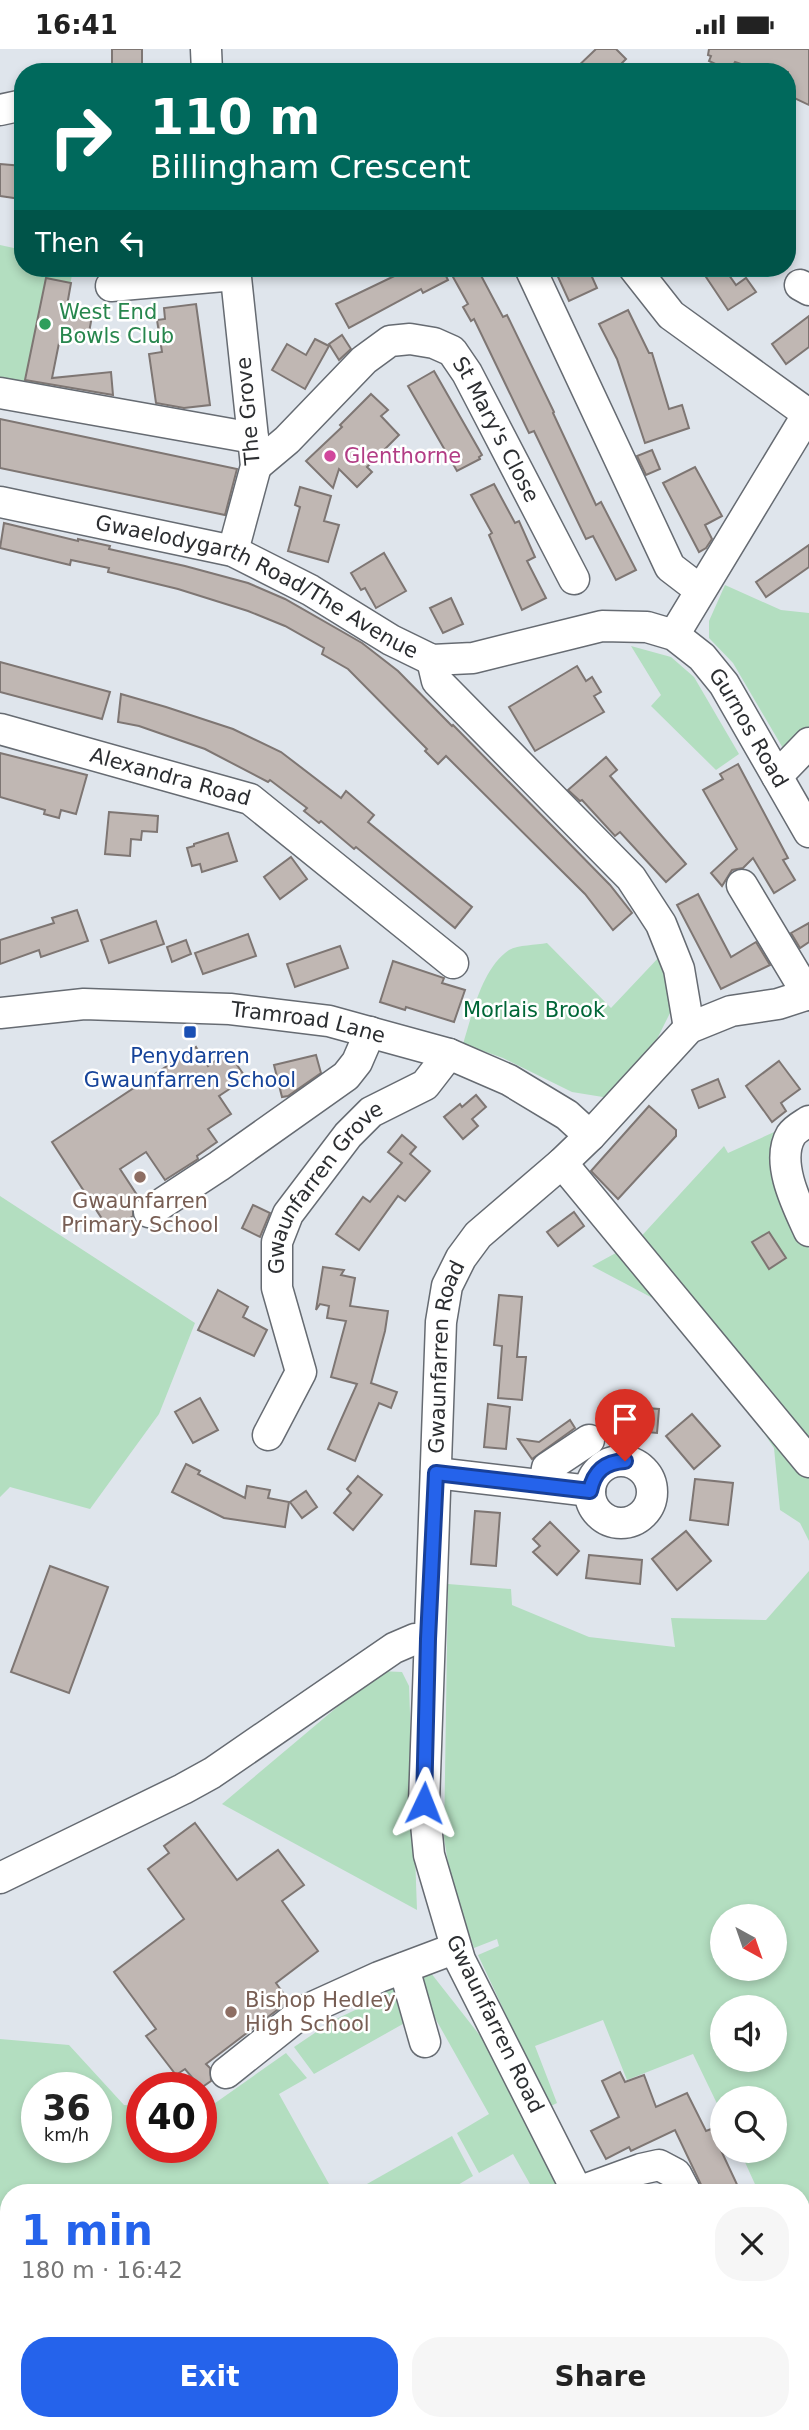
<!DOCTYPE html>
<html lang="en">
<head>
<meta charset="utf-8">
<style>
  :root { --surface:#fff; --page:#f6f6f6; --text:#222; --muted:#767676; --accent:#2563eb }
  body { margin:0; font-family:"DejaVu Sans",sans-serif; background:var(--page); color:var(--text); height:100vh; display:flex; flex-direction:column; font-size:26px; white-space:nowrap }
  * { box-sizing:border-box; margin:0 }
  p { font-size:23px; color:var(--muted) }
  .icon { flex:none; width:38px; height:38px; fill:none; stroke:currentColor; stroke-width:2; stroke-linecap:round; stroke-linejoin:round }
  .map { position:relative; flex:1; overflow:hidden }
  .panel { position:absolute; left:0px; top:2135px; width:810px; height:247px; display:flex; flex-direction:column; background:var(--surface); border-radius:28px 28px 0 0; box-shadow:0 4px 10px #0003 }
  .panel>* { flex:none }
  .guide { position:absolute; left:14px; top:14px; width:782px; height:214px; border-radius:28px; box-shadow:0 4px 10px #0003; background:#00695c; color:#fff; overflow:hidden }
  .needle { width:46px; rotate:140deg }
  .tools { position:absolute; left:710px; top:1855px; display:grid; gap:14px }
  .tools a { display:grid; place-items:center; width:77px; height:77px; border-radius:50%; background:var(--surface); box-shadow:0 4px 10px #0003; font-size:35px }
  .speed { position:absolute; left:21px; top:2023px; display:flex; gap:14px; font-size:35px; font-weight:700; text-align:center }
  .speed>* { display:grid; place-content:center; width:91px; height:91px; border-radius:50%; background:var(--surface); box-shadow:0 4px 10px #0003; line-height:1 }
  .speed small { font-size:18px; font-weight:400 }
  .speed .limit { border:10px solid #d22; background:#fff; color:#111 }
  .pin { position:absolute; display:grid; place-items:center; width:60px; height:60px; color:#fff; margin:-72px -30px; border-radius:50% 50% 50% 0; rotate:-45deg; box-shadow:0 0 7px #0007 }
  .pin .icon { rotate:45deg }
  .me { position:absolute; width:77px; margin:-38px; rotate:2deg; stroke-linejoin:round; filter:drop-shadow(0 0 5px #0008) }
  .turn { display:flex; align-items:center; gap:24px; height:147px; padding:0 21px; font-size:32px }
  .turn .icon { width:91px; height:91px; stroke-width:2.5 }
  .turn b { display:block; font-size:49px; line-height:60px }
  .then { display:flex; align-items:center; height:66px; padding:0 21px; background:#0003; gap:14px; font-size:26px }
  .round { display:grid; place-items:center; flex:none; width:74px; height:74px; border-radius:28px; background:var(--page) }
  .summary { display:flex; align-items:center; justify-content:space-between; height:119px; padding:0 21px }
  h1 { font-size:42px; font-weight:800; line-height:52px; color:var(--accent) }
  .button { display:flex; gap:14px; margin-top:auto; padding:14px 21px }
  .button a { flex:1; height:80px; border-radius:28px; background:var(--accent); color:#fff; font-size:28px; font-weight:800; line-height:80px; text-align:center }
  .button a+a { background:var(--page); color:var(--text) }
  .status { display:flex; justify-content:space-between; align-items:center; height:49px; padding:0 35px; background:var(--surface); direction:ltr }
  .status svg { height:19px; fill:currentColor }
  .map>svg:first-child { display:block }
</style>
</head>
<body>
<div class="status"><b>16:41</b><svg viewBox="0 0 49 12"><path d="M0 12V9h3v3zM5 12V6h3v6zM10 12V3h3v9zM15 12V0h3v12zM26 1h20v11H26zM47 4h2v5h-2z"/></svg></div>
<div class="map">
<svg width="809" height="2381" viewBox="0 0 809 2381">
  <rect width="100%" height="100%" fill="#dfe5ec"/>
  <g fill="#b3dec0" fill-rule="evenodd">
    <path d="M0 196 23 201V219H73L66 262 92 267 87 289 61 284 49 342 0 331Z"/>
    <path d="M725 536 781 561 809 564V686L784 701 733 614 709 589V572Z"/>
    <path d="M631 597 671 608 694 628 739 705 716 721 651 657 661 646Z"/>
    <path d="M547 894 611 959 661 906 672 960 647 1010 609 1049 572 1043 503 1009 463 995C472 966 482 919 509 901 518 896 536 896 547 894Z"/>
    <path d="M783 1079 785 1148 809 1200V1492L800 1474 780 1461 774 1399 740 1349 662 1254 592 1217 636 1193 724 1097 728 1104Z"/>
    <path d="M0 1147 195 1274 159 1365 90 1460 10 1438 0 1448Z"/>
    <path d="M809 1522V2362L802 2343V2144H759L744 2111 759 2102H775V2049H723V2067L693 2005 627 2031 603 1971 535 1997 557 2054 549 2058 478 1906 499 1897 497 1890 474 1899 453 1845 444 1789 448 1535 511 1540 512 1556 589 1588 675 1598 671 1569 766 1571ZM723 1867H775V1920H723ZM723 1958H775V2011H723Z"/>
    <path d="M380 1622 402 1623 409 1637 417 1861 222 1755Z"/>
    <path d="M427 1919 496 2007 561 2144H535L513 2105 479 2124 457 2084 489 2065 430 1960 422 1931Z"/>
    <path d="M396 1932 410 1971 314 2025 294 1998 334 1971 385 1947 380 1933Z"/>
    <path d="M0 1990 69 1996 124 2056 142 2057V2098H201V2064L286 2004 307 2029 279 2045 334 2144H9V2373H670L674 2381H0ZM37 2039H96V2098H37Z"/>
    <path d="M452 2087 473 2127 444 2144H351Z"/>
  </g>
  <g fill="#c0b7b3" stroke="#7e7673" stroke-width="2">
    <rect x="112" y="0" width="30" height="23"/>
    <path d="M596 0H616L626 10 613 23H572Z"/>
    <path d="M709 0H809V56L788 46V23H765L735 13 730 22 709 12 711 7 708 6Z"/>
    <path d="M0 115 23 117 21 150 0 147Z"/>
    <path d="M411 219H442L448 231 423 244 421 240 349 279 336 255Z"/>
    <path d="M448 219H477L503 268 507 266 554 363 553 364 596 456 601 453 636 521 616 531 593 487 586 490 534 382 529 384 474 270 471 272 463 258 468 255Z"/>
    <path d="M554 219H588L597 239 569 252Z"/>
    <path d="M700 219H724L736 236 746 229 756 243 728 261Z"/>
    <path d="M46 229 71 234 66 262 92 267 88 289 61 284 52 329 111 323 113 346 25 331Z"/>
    <path d="M196 255 210 356 184 359 156 354 149 305 162 303 157 271 165 270 164 259Z"/>
    <path d="M628 261 649 304H652L669 360 682 356 689 379 645 394 617 310 599 275Z"/>
    <path d="M809 267V298L786 315 772 295Z"/>
    <path d="M342 286 351 300 339 311 329 295Z"/>
    <path d="M315 290 329 297 305 340 272 321 287 295 306 306Z"/>
    <path d="M434 322 482 406 479 408 480 410 457 422 408 337Z"/>
    <path d="M371 345 388 361 381 367 399 386 367 418 372 423 357 438 339 420 333 439 306 412 342 378 340 376Z"/>
    <path d="M0 370 237 420 225 466 0 419Z"/>
    <path d="M652 401 660 420 646 426 637 407Z"/>
    <path d="M695 418 722 467 705 476 712 490 706 499 699 503 663 434Z"/>
    <path d="M494 435 515 474 519 472 535 508 527 512 546 549 522 561 489 486 492 484 471 446Z"/>
    <path d="M300 438 331 447 324 472 339 476 328 513 288 502 300 458 295 456Z"/>
    <path d="M4 474 78 492V490L110 497 109 500 185 517 248 534 285 550 362 594 398 622 452 677 453 676 610 836 632 864 613 881 585 845 446 707 438 715 425 702 427 700 348 620 322 605 324 599 285 577 248 562 178 540 108 523 109 519 71 511 70 516 0 499Z"/>
    <path d="M809 496V518L766 548 756 533Z"/>
    <path d="M384 504 406 542 376 559 365 539 361 541 351 524Z"/>
    <path d="M451 549 463 575 443 584 430 559Z"/>
    <path d="M0 613 110 643 102 670 0 643Z"/>
    <path d="M577 617 586 632 592 628 601 643 594 647 604 663 535 702 509 658Z"/>
    <path d="M121 645 166 658 233 680 281 703 341 749 346 742 374 766 368 773 472 858 455 879 356 798 354 800 321 772 319 774 304 762 307 759 270 731 268 733 205 700 139 677 118 673Z"/>
    <path d="M0 704 87 726 76 765 61 761 59 769 44 765 45 761 0 748Z"/>
    <path d="M606 708 617 721 610 727 686 815 666 833 620 783 615 787 582 751 580 752 568 741Z"/>
    <path d="M738 715 788 809 783 811 795 831 774 844 753 809 743 819 732 821 722 837 711 824 737 800 703 741 723 730 720 725Z"/>
    <path d="M109 763 158 767 157 783 142 782 141 791 131 790 130 807 105 805Z"/>
    <path d="M228 784 237 812 202 823 200 815 192 817 187 799 194 797V795Z"/>
    <path d="M291 808 307 830 280 850 264 828Z"/>
    <path d="M698 845 731 908 756 893 770 916 721 940 677 856Z"/>
    <path d="M77 861 88 892 41 908 39 901 0 915V891L54 874 52 869Z"/>
    <path d="M156 872 164 895 109 914 101 891Z"/>
    <path d="M809 874V893L800 899 791 884Z"/>
    <path d="M248 885 256 907 203 925 195 904Z"/>
    <path d="M186 891 191 905 172 913 167 898Z"/>
    <path d="M340 897 348 919 295 938 287 915Z"/>
    <path d="M393 912 444 929 442 934 465 941 454 973 406 958 405 961 380 953Z"/>
    <path d="M196 998 208 1017 228 1003 246 1029 219 1047 231 1065 208 1080 217 1093 197 1107 198 1110 165 1131 146 1103 120 1120 139 1149 133 1156V1167L110 1182 52 1093Z"/>
    <path d="M316 1006 321 1024 288 1047 282 1048 274 1016Z"/>
    <path d="M779 1012 800 1040 781 1054 786 1062 772 1073 746 1037Z"/>
    <path d="M718 1030 725 1048 699 1059 692 1041Z"/>
    <path d="M476 1046 486 1058 472 1070 478 1077 463 1090 444 1068 460 1055 462 1058Z"/>
    <path d="M649 1057 676 1081V1087L618 1150 591 1122Z"/>
    <path d="M402 1086 416 1098 410 1105 430 1122 405 1152 398 1147 359 1201 336 1185 363 1148 370 1153 402 1114 388 1103Z"/>
    <path d="M253 1156 270 1164 260 1188 242 1179Z"/>
    <path d="M574 1163 584 1177 558 1197 547 1183Z"/>
    <path d="M769 1183 786 1209 769 1220 752 1193Z"/>
    <path d="M323 1218 344 1221 341 1226 355 1229 350 1257 388 1262 385 1282 371 1334 397 1343 391 1359 379 1354 355 1412 328 1400 357 1335 331 1328 346 1272 327 1269 329 1257 320 1255 316 1261Z"/>
    <path d="M218 1241 248 1258 243 1268 267 1281 254 1307 198 1281Z"/>
    <path d="M499 1246 522 1248 517 1308H526L522 1351 498 1349 502 1297 494 1296Z"/>
    <path d="M200 1349 218 1381 193 1394 175 1363Z"/>
    <path d="M488 1355 510 1358 506 1400 484 1398Z"/>
    <path d="M606 1356 659 1360 657 1384 604 1379Z"/>
    <path d="M692 1365 720 1397 694 1420 666 1387Z"/>
    <path d="M570 1371 575 1379 532 1410 518 1390 539 1393Z"/>
    <path d="M186 1415 200 1422 198 1425 245 1449 247 1437 270 1441 268 1449 289 1453 285 1478 224 1469 172 1443Z"/>
    <path d="M358 1427 382 1446 353 1481 334 1464 351 1444 347 1440Z"/>
    <path d="M695 1430 733 1434 728 1476 690 1471Z"/>
    <path d="M306 1442 317 1458 302 1469 290 1453Z"/>
    <path d="M475 1462 500 1464 496 1517 471 1515Z"/>
    <path d="M550 1473 579 1502 557 1526 533 1503 540 1497 533 1490Z"/>
    <path d="M686 1482 711 1512 677 1541 652 1510Z"/>
    <path d="M589 1506 642 1511 640 1535 586 1529Z"/>
    <path d="M50 1517 108 1538 69 1644 11 1623Z"/>
    <path d="M195 1774 237 1831 278 1801 304 1836 282 1852 318 1902 276 1934 289 1952 206 2015 210 2019 211 2032 201 2039 185 2020 176 2026 146 1987 156 1980 114 1923 184 1870 148 1820 169 1804 164 1797Z"/>
    <path d="M620 2023 625 2033 644 2026 656 2058 687 2044 706 2082 711 2080 741 2144H705L675 2081 631 2102 629 2098 606 2110 591 2082 619 2068 602 2032Z"/>
  </g>
  <g fill="none" stroke-linecap="round" stroke-linejoin="round">
    <g stroke="#666b72" stroke-width="33">
      <g id="minor">
        <path d="M206 0 207 23"/>
        <path d="M0 61 23 56"/>
        <path d="M530 219 670 518 700 541"/>
        <path d="M634 219 671 266 808 365"/>
        <path d="M800 236 809 241"/>
        <path d="M111 237 235 226"/>
        <path d="M0 344 253 389"/>
        <path id="s1" d="M256 417 287 391 364 311 390 292 410 290 434 294 452 302 467 324 574 530"/>
        <path id="s2" d="M0 453 233 502 310 541 391 591 432 611 473 609 602 577 647 578 674 586 702 608 724 635 809 783"/>
        <path d="M233 502 256 417 235 219"/>
        <path d="M674 586 809 363"/>
        <path d="M432 611 437 632 631 829 661 875 679 920 689 979"/>
        <path id="s3" d="M0 680 250 750 453 914"/>
        <path d="M777 727 809 694"/>
        <path d="M742 836 808 946"/>
        <path id="s4" d="M0 964 84 955 230 960 329 972 449 1005 509 1031 567 1066 590 1087"/>
        <path d="M809 1072C803 1076 795 1080 791 1086 775 1113 797 1156 809 1182"/>
        <path d="M562 1114 809 1413"/>
        <path d="M149 1163 219 1117 346 1027 357 1013 370 983"/>
        <path id="s5" d="M268 1386 301 1323 277 1239V1193L288 1165 348 1086 371 1063 425 1036 449 1005"/>
        <circle cx="621" cy="1443" r="31"/>
        <path d="M436 1424 590 1442"/>
        <path d="M544 1436 547 1419 589 1391"/>
        <path d="M0 1829 183 1740 212 1724 394 1599 415 1590H428"/>
        <path d="M404 1919 425 1993"/>
        <path d="M226 2024 304 1962 379 1928 456 1899"/>
        <path d="M578 2143 641 2120 659 2116 676 2125 686 2144"/>
        <path id="s6" d="M578 2144 460 1911 429 1806 424 1754 441 1273 447 1237 461 1209 478 1186 562 1114 590 1087 689 979 731 962 778 955 809 945"/>
        <path d="M0 2345 9 2346"/>
        <path d="M189 2373 235 2381"/>
        <path d="M685 2373 689 2381"/>
      </g>
    </g>
    <use href="#minor" stroke="#fff" stroke-width="30"/>
  </g>
  <g fill="none" stroke-linecap="round" stroke-linejoin="round">
    <g stroke="#184099" stroke-width="18">
      <path id="route" d="M424 1754 428 1590 436 1424 590 1442C594 1422 605 1413 625 1412"/>
    </g>
    <use href="#route" stroke="#2563eb" stroke-width="12"/>
  </g>
  <circle fill="#2e9e5b" stroke="#fff" stroke-width="2.5" cx="45" cy="275" r="7"/>
  <circle fill="#d1479c" stroke="#fff" stroke-width="2.5" cx="330" cy="407" r="7"/>
  <rect fill="#1a4fb4" stroke="#fff" stroke-width="2.5" x="183" y="976" width="14" height="14" rx="3.5"/>
  <g fill="#8d6e63" stroke="#fff" stroke-width="2.5">
    <circle cx="140" cy="1128" r="7"/>
    <circle cx="231" cy="1963" r="7"/>
  </g>
  <g text-anchor="middle" stroke-width="5" stroke-linejoin="round" paint-order="stroke">
    <g font-size="21" fill="#27864d" stroke="#fff" text-anchor="start">
      <text x="59" y="270">West End<tspan x="59" dy="24">Bowls Club</tspan></text>
    </g>
    <g font-size="21" fill="#2c2e31" stroke="#fff">
      <text transform="translate(248 362) rotate(-95)" y="7">The Grove</text>
      <text dy="7" stroke="none"><textPath href="#s1" startOffset="338">St Mary's Close</textPath></text>
      <text dy="7" stroke="none"><textPath href="#s2" startOffset="273">Gwaelodygarth Road/The Avenue</textPath></text>
      <text dy="7" stroke="none"><textPath href="#s2" startOffset="833">Gurnos Road</textPath></text>
      <text dy="7" stroke="none"><textPath href="#s3" startOffset="177">Alexandra Road</textPath></text>
      <text dy="7" stroke="none"><textPath href="#s4" startOffset="310">Tramroad Lane</textPath></text>
      <text dy="7" stroke="none"><textPath href="#s5" startOffset="275">Gwaunfarren Grove</textPath></text>
      <text dy="7" stroke="none"><textPath href="#s6" startOffset="870">Gwaunfarren Road</textPath></text>
      <text transform="translate(495 1975) rotate(64)" y="7">Gwaunfarren Road</text>
    </g>
    <g font-size="21" fill="#b23c85" stroke="#fff" text-anchor="start">
      <text x="344" y="414">Glenthorne</text>
    </g>
    <g font-size="21" fill="#006637" stroke="#fff">
      <text x="534" y="968">Morlais Brook</text>
    </g>
    <g font-size="21" fill="#164399" stroke="#fff">
      <text x="190" y="1014">Penydarren<tspan x="190" dy="24">Gwaunfarren School</tspan></text>
    </g>
    <g font-size="21" fill="#785e54" stroke="#fff">
      <text x="140" y="1159">Gwaunfarren<tspan x="140" dy="24">Primary School</tspan></text>
      <text x="245" y="1958" text-anchor="start">Bishop Hedley<tspan x="245" dy="24">High School</tspan></text>
    </g>
  </g>
</svg>
<div class="tools">
<a><svg class="needle" viewBox="-14 -14 28 28"><path d="M0-13l5 13h-10z" fill="#e53935"/><path d="M0 13l5-13h-10z" fill="#767676"/></svg></a>
<a><svg class="icon" aria-label="sound" viewBox="0 0 24 24"><path d="M4 9h4l5-4v14l-5-4H4zM17 9q2 3 0 6"/></svg></a>
<a><svg class="icon" aria-label="search" viewBox="0 0 24 24"><circle cx="10" cy="10" r="6"/><path d="M15 15l6 6"/></svg></a>
</div>
<div class="speed"><div>36<small>km/h</small></div><div class="limit">40</div></div>
<div class="pin" style="left:625px;top:1412px;background:#d93025"><svg class="icon" aria-label="arrive" viewBox="0 0 24 24"><path d="M6 21V4h12l-3 4 3 4H6"/></svg></div>
<svg class="me" style="left:424px;top:1754px" viewBox="-20 -20 40 40"><path d="M0-17L14 15 0 8-14 15z" fill="#2563eb" stroke="#fff" stroke-width="4"/></svg>
<div class="guide">
<div class="turn"><svg class="icon" aria-label="right" viewBox="0 0 24 24"><path d="M7 20v-9h11M14 6l5 5-5 5"/></svg><div><b>110 m</b>Billingham Crescent</div></div>
<div class="then">Then<svg class="icon" aria-label="left" viewBox="0 0 24 24"><path d="M17 20v-9H6M10 6l-5 5 5 5"/></svg></div>
</div>
<section class="panel">
<div class="summary"><div><h1>1 min</h1><p>180 m · 16:42</p></div><a class="round"><svg class="icon" aria-label="close" viewBox="0 0 24 24"><path d="M6 6l12 12M18 6L6 18"/></svg></a></div>
<div class="button"><a>Exit</a><a>Share</a></div>
</section>
</div>
</body>
</html>
